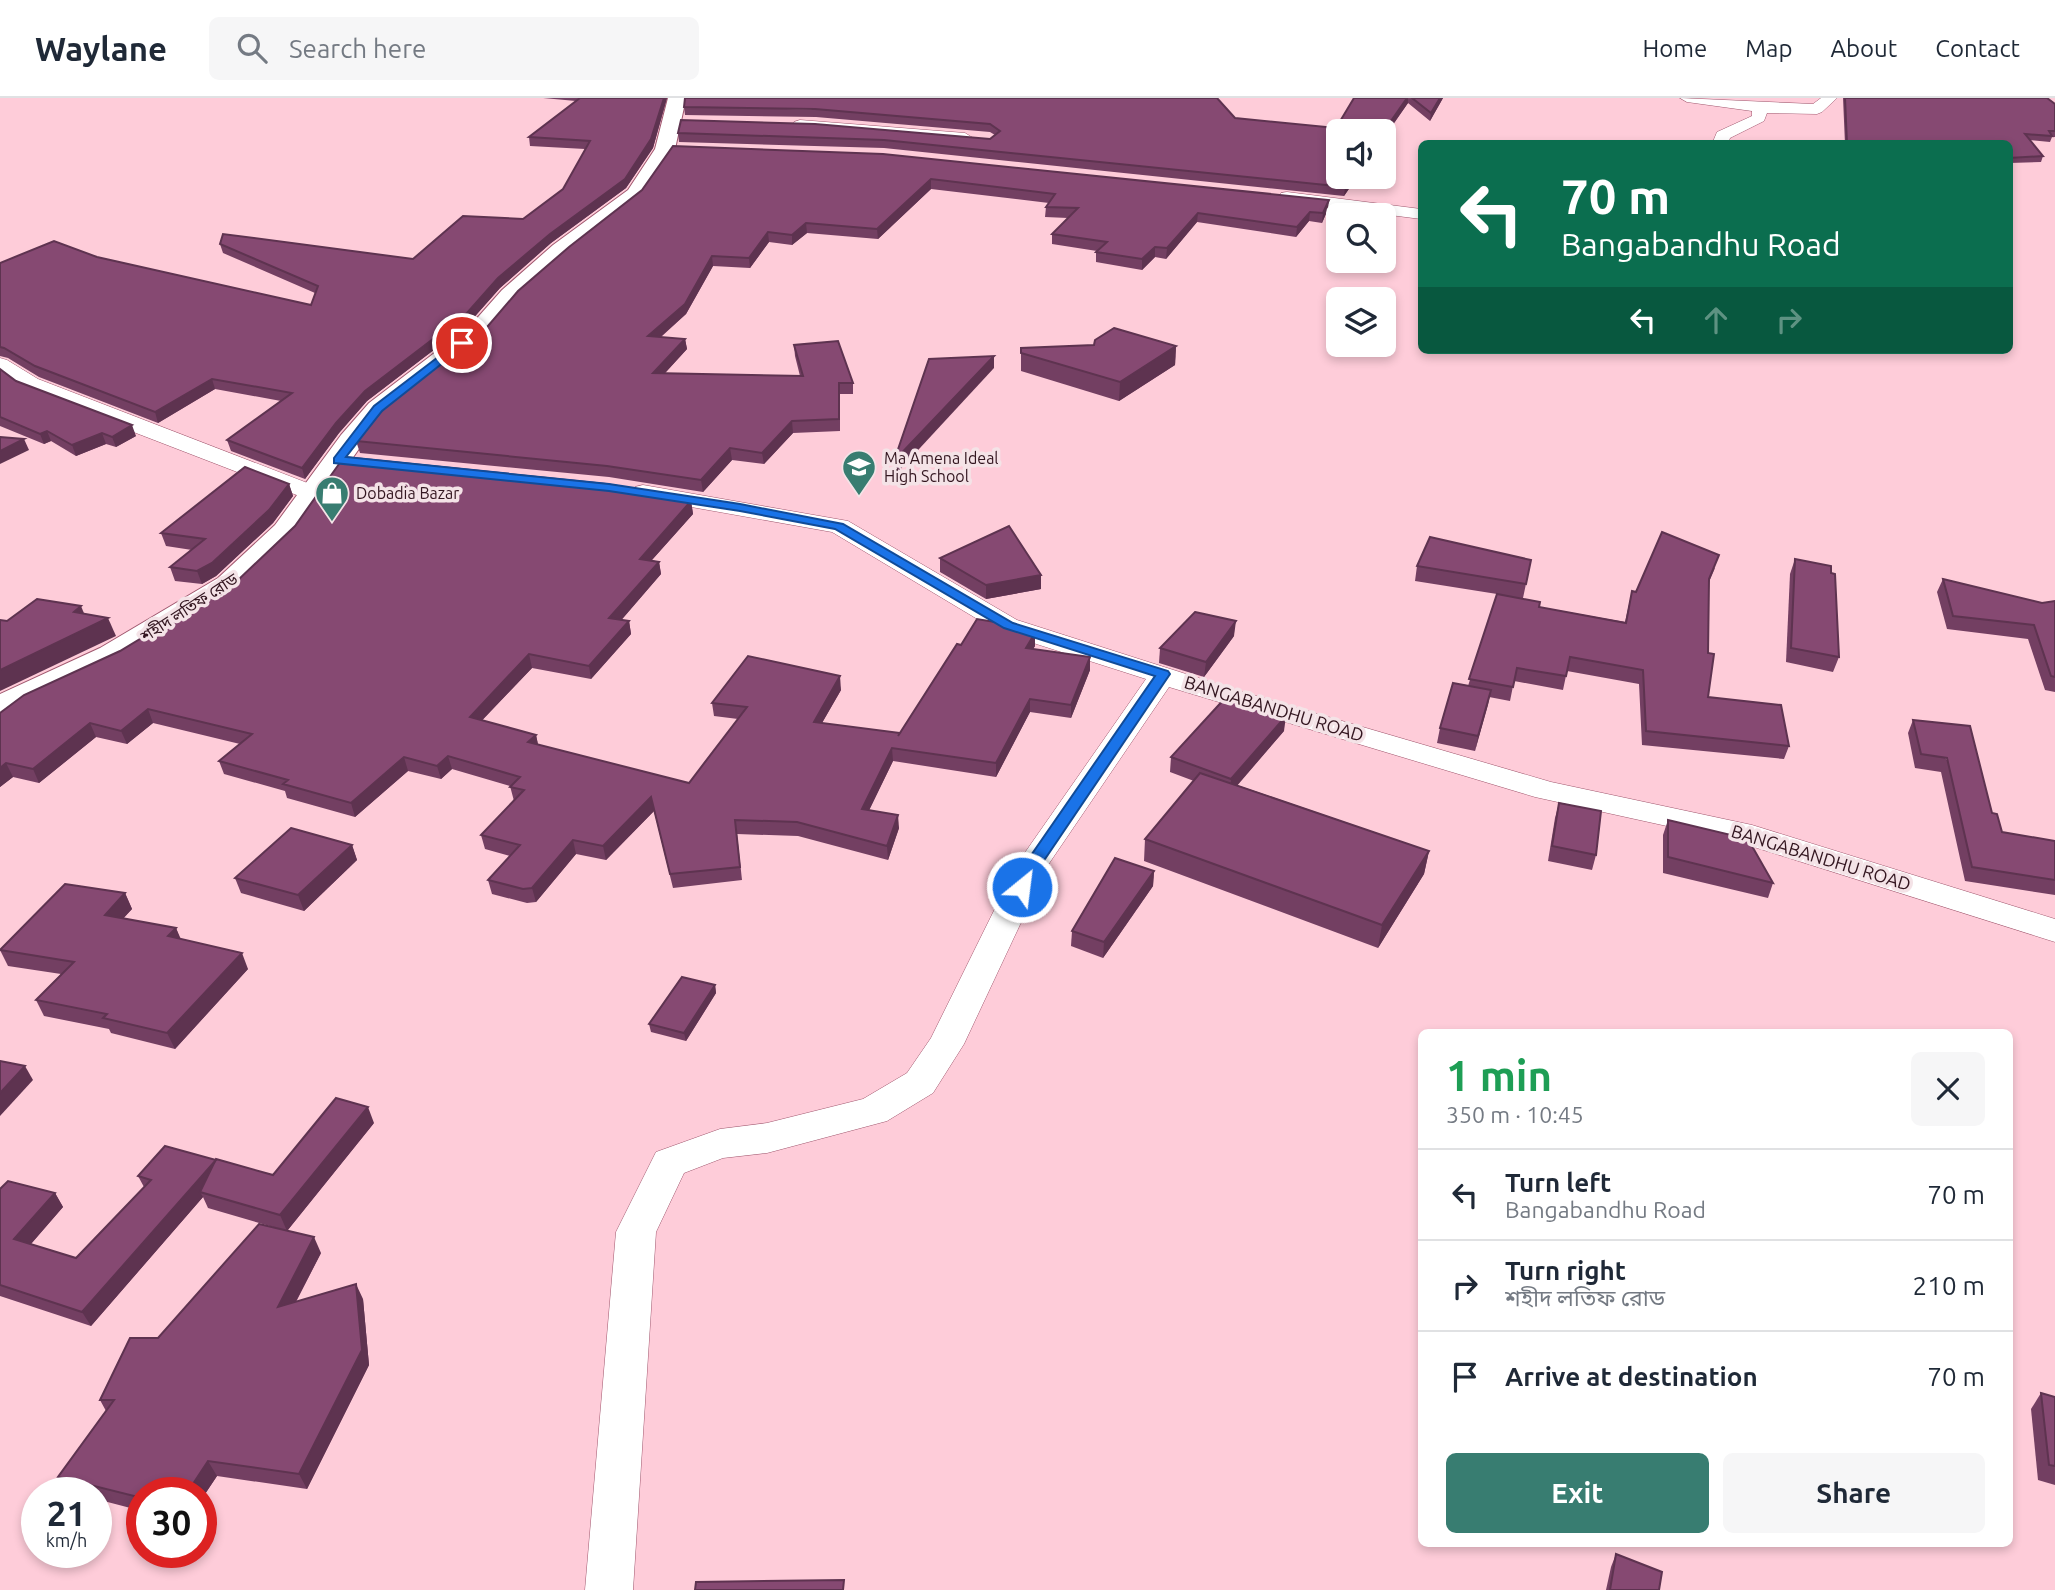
<!DOCTYPE html>
<html lang="en">
<head>
<meta charset="utf-8">
<style>
  :root { --surface:#fff; --page:#f6f6f7; --text:#1f2937; --muted:#747a83; --line:#e0e1e3; --accent:#387d71 }
  body { margin:0; font-family:Ubuntu,"Noto Sans Bengali",sans-serif; background:var(--page); color:var(--text); height:100vh; display:flex; flex-direction:column; font-size:26px; white-space:nowrap }
  * { box-sizing:border-box; margin:0 }
  p { font-size:23px; color:var(--muted) }
  .icon { flex:none; width:38px; height:38px; fill:none; stroke:currentColor; stroke-width:2; stroke-linecap:round; stroke-linejoin:round }
  .map { position:relative; flex:1; overflow:hidden }
  .panel { position:absolute; left:1418px; top:931px; width:595px; height:518px; display:flex; flex-direction:column; background:var(--surface); border-radius:10px; box-shadow:0 4px 10px #0003 }
  .panel>* { flex:none }
  .guide { position:absolute; left:1418px; top:42px; width:595px; height:214px; border-radius:10px; box-shadow:0 4px 10px #0003; background:#0b6e4f; color:#fff; overflow:hidden }
  .tools { position:absolute; left:1326px; top:21px; display:grid; gap:14px }
  .tools a { display:grid; place-items:center; width:70px; height:70px; border-radius:10px; background:var(--surface); box-shadow:0 4px 10px #0003; font-size:35px }
  .speed { position:absolute; left:21px; top:1379px; display:flex; gap:14px; font-size:35px; font-weight:700; text-align:center }
  .speed>* { display:grid; place-content:center; width:91px; height:91px; border-radius:50%; background:var(--surface); box-shadow:0 4px 10px #0003; line-height:1 }
  .speed small { font-size:18px; font-weight:400 }
  .speed .limit { border:10px solid #d22; background:#fff; color:#111 }
  .pin { position:absolute; display:grid; place-items:center; width:60px; height:60px; color:#fff; margin:-30px; border:4px solid #fff; border-radius:50%; box-shadow:0 2px 7px #0007 }
  .me { position:absolute; width:77px; margin:-38px; rotate:29deg; stroke-linejoin:round; filter:drop-shadow(0 0 5px #0008) }
  .turn { display:flex; align-items:center; gap:24px; height:147px; padding:0 28px; font-size:32px }
  .turn .icon { width:91px; height:91px; stroke-width:2.5 }
  .turn b { display:block; font-size:49px; line-height:60px }
  .lanes { display:flex; align-items:center; height:66px; padding:0 28px; background:#0003; justify-content:center; gap:35px; direction:ltr }
  .lanes .off { opacity:.35 }
  .round { display:grid; place-items:center; flex:none; width:74px; height:74px; border-radius:10px; background:var(--page) }
  .head { display:flex; align-items:center; justify-content:space-between; height:119px; padding:0 28px }
  h1 { font-size:42px; font-weight:700; line-height:52px; color:#1e9e55 }
  .action { display:flex; gap:14px; margin-top:auto; padding:14px 28px }
  .action a { flex:1; height:80px; border-radius:10px; background:var(--accent); color:#fff; font-size:28px; font-weight:700; line-height:80px; text-align:center }
  .action a+a { background:var(--page); color:var(--text) }
  ul { padding:0; list-style:none }
  li { display:flex; align-items:center; gap:21px; height:91px; padding:0 28px; border-top:2px solid var(--line) }
  li div { flex:1 }
  li b { display:block; font-size:26px }
  li em { font-style:normal }
  header { display:flex; align-items:center; gap:42px; box-sizing:border-box; height:98px; padding:0 35px; background:var(--surface); border-bottom:2px solid var(--line) }
  header strong { font-size:33px }
  nav { display:flex; gap:38px; margin-inline-start:auto; font-size:24px }
  .search { width:490px; height:63px; background:var(--page); display:flex; align-items:center; gap:18px; box-sizing:border-box; padding:0 24px; border-radius:10px; color:var(--muted); font-size:26px }
  .map>svg:first-child { display:block }
</style>
</head>
<body>
<header>
<strong>Waylane</strong>
<div class="search"><svg class="icon" aria-label="search" viewBox="0 0 24 24"><circle cx="10" cy="10" r="6"/><path d="M15 15l6 6"/></svg>Search here</div>
<nav><a>Home</a><a>Map</a><a>About</a><a>Contact</a></nav>
</header>
<div class="map">
<svg width="2055" height="1492" viewBox="0 0 2055 1492">
  <rect width="100%" height="100%" fill="#feccd9"/>
  <g fill="none" stroke-linecap="round" stroke-linejoin="round">
    <g stroke="#a0576e" stroke-width="1">
      <g id="minor">
        <path d="M1680 0 1813 6 1821 0H1837L1822 14 1817 16 1767 15 1764 23 1730 40 1728 46H1712L1717 34 1752 18V13L1687 4Z"/>
        <path d="M800 22 965 35 973 40 965 45 794 30 792 27 794 24Z"/>
        <path d="M1287 94 1421 111V121L1281 103 1278 99 1281 95Z"/>
        <path d="M0 260 7 262 38 281 323 391 327 396 323 401H307L22 291 0 275Z"/>
        <path d="M643 387 848 423 1017 522 1236 592 1551 684 1752 727 2055 821V844L1735 743 1535 699 1169 589 1048 767 964 946 933 995 887 1023 767 1055 723 1060 684 1075 656 1134 633 1492H585L616 1134 656 1054 720 1031 767 1025 863 1001 907 975 931 940 1017 766 1146 581 999 534 832 434 635 399 631 394 635 389Z"/>
      </g>
    </g>
    <g stroke="#a0576e" stroke-width="2">
      <path id="tertiary" d="M668 0H686L675 51 642 100 569 157 518 202 489 237 387 317 361 348 297 439 240 494 124 564 12 616 0 619V596L100 550 218 480 275 427 341 337 369 305 471 227 502 192 553 147 628 92 655 51Z"/>
    </g>
    <use href="#minor" fill="#fff" fill-rule="evenodd"/>
    <use href="#tertiary" fill="#fff" fill-rule="evenodd"/>
  </g>
  <g fill="#733f62">
    <path d="M543 0H667L653 50 626 90 551 145 500 190 469 225 367 303 339 335 305 381 231 353 227 342 281 303 215 291 158 325 39 279 8 260 0 258V165L97 159 311 207 315 195 223 155 220 146 413 161 523 121 563 91 585 51 530 48 529 39 576 3Z"/>
    <path d="M1354 0H1443L1430 23 1408 5 1344 98 884 50 679 44 678 35 990 41 995 37 990 34 816 19 685 17 684 9 1235 20 1336 30Z"/>
    <path d="M1843 0H2047L2055 6V39H2052L2050 44 2030 42 2043 58 2041 64 2009 65V46H1845Z"/>
    <path d="M673 48 1328 111 1322 125 1309 123 1296 139 1197 124 1166 161 1155 159 1142 172 1096 164V154L1097 153 1052 146V136L1068 120 1045 119 1046 109 1049 105 931 91 878 141 807 135 792 147 769 144 750 170 713 168 686 216 661 239 685 241 687 251 665 275 800 278 795 258 794 247 853 285V296H840V333L793 335 764 366 732 362 703 394 609 379 360 355 356 343 642 92Z"/>
    <path d="M1176 248 1175 267 1119 303 1021 273V255Z"/>
    <path d="M0 271 16 283 136 338 116 349 106 346 76 358 51 343 44 346 0 328Z"/>
    <path d="M289 386 293 398 273 425 216 478 202 486 175 483 170 469 192 452 166 448 161 435 210 397 209 396Z"/>
    <path d="M685 402 691 403 693 416 652 462 659 464 661 476 621 522 629 523 631 536 591 581 532 570 482 622 536 637 538 647 689 685 738 621 714 618 712 605 841 592 822 625 900 635 961 547 1035 535V548L1033 551 1090 559V572L1071 620 1030 614 996 679 893 663 869 712 899 730 888 762 798 738 737 736 742 782 673 790 654 713 606 762 576 756 536 804 527 805 492 796 488 782 510 758 485 751 481 737 514 703 510 688 452 671 441 681 408 673 355 719 287 700 285 693 224 676 219 663 240 646 153 625 127 646 96 639 39 685 13 679 0 689V615L159 535Z"/>
    <path d="M940 460 1041 491 986 501 940 474Z"/>
    <path d="M1795 461 1831 475 1839 559 1833 574 1786 564 1790 476Z"/>
    <path d="M1531 462 1523 500 1539 509 1625 524 1632 493 1636 494 1715 470 1709 484 1708 555V599L1789 648 1784 661 1642 647 1639 586 1567 573 1563 592 1514 583 1510 603 1489 599 1475 653 1437 645 1440 630 1468 588 1497 496 1415 483 1417 468Z"/>
    <path d="M1943 481 2042 505 2055 503V594L2045 592 2028 541 1947 531 1937 494Z"/>
    <path d="M1234 538 1204 579 1159 565 1160 550Z"/>
    <path d="M1913 622 1992 715 2002 734 2055 743V797L1965 783 1941 674 1915 670 1908 635Z"/>
    <path d="M1284 633 1237 687 1429 753 1424 776 1378 850 1144 763 1145 741 1194 683 1170 674 1171 659Z"/>
    <path d="M1559 705 1596 757 1592 772 1548 763 1555 720Z"/>
    <path d="M1668 722 1773 785 1768 800 1663 775V737Z"/>
    <path d="M352 747 357 762 304 813 241 795 235 780Z"/>
    <path d="M1154 773 1153 788 1103 860 1071 848 1072 833Z"/>
    <path d="M125 795 132 811 123 820 176 830 180 841 248 871 175 951 111 935 109 931 44 918 36 902 61 876 8 868 0 852Z"/>
    <path d="M715 887 716 895 686 943 651 934 649 926Z"/>
    <path d="M374 1025 287 1133 208 1110 203 1099 91 1228 0 1198V1091L55 1095 63 1109 31 1146 76 1160 144 1089 138 1078 216 1062 273 1077Z"/>
    <path d="M321 1155 296 1204 363 1201 369 1267 307 1391 217 1378 201 1402V1395H142V1413L96 1401V1395L68 1394 58 1379 106 1313 100 1302 158 1240Z"/>
    <path d="M2041 1295 2055 1299V1387L2038 1382 2031 1311Z"/>
    <path d="M1616 1456 1659 1492H1606L1611 1469Z"/>
  </g>
  <g fill="#5e3350">
    <path d="M664 0H667L653 50 626 90 551 145 500 190 469 225 367 303 339 335 305 381 302 370 336 325 365 293Z"/>
    <path d="M1407 0H1408V5L1384 39V33Z"/>
    <path d="M1440 0H1443L1430 23 1431 15Z"/>
    <path d="M1352 79H1357L1344 98 1345 89Z"/>
    <path d="M931 81V91L878 141 877 131Z"/>
    <path d="M1329 102 1328 111 1322 125 1323 115Z"/>
    <path d="M1310 114 1309 123 1296 139 1297 129Z"/>
    <path d="M1198 115 1197 124 1166 161 1167 150Z"/>
    <path d="M806 125 807 135 792 147V137Z"/>
    <path d="M768 134 769 144 750 170 749 160Z"/>
    <path d="M1155 149V159L1142 172V161Z"/>
    <path d="M712 158 713 168 686 216 649 249 648 238Z"/>
    <path d="M685 241 687 251 655 286 653 275Z"/>
    <path d="M1176 248 1175 267 1119 303 1120 284Z"/>
    <path d="M994 258V270L895 377 894 363Z"/>
    <path d="M212 281 215 291 158 325 155 314Z"/>
    <path d="M792 323 793 335 764 366 762 355Z"/>
    <path d="M132 327 136 338 116 349 112 339Z"/>
    <path d="M47 333 51 343 44 346 40 336Z"/>
    <path d="M102 335 106 346 76 358 72 347Z"/>
    <path d="M24 341 29 352 0 366V353Z"/>
    <path d="M730 350 732 362 703 394 701 382Z"/>
    <path d="M289 386 293 398 273 425 216 478 202 486 197 473Z"/>
    <path d="M685 400 686 409 691 403 693 416 642 473 640 461Z"/>
    <path d="M659 464 661 476 612 533 609 520Z"/>
    <path d="M1041 477V491L986 501V487Z"/>
    <path d="M81 508 88 525 74 514Z"/>
    <path d="M108 520 116 538 0 593V572Z"/>
    <path d="M629 523 631 536 591 581 589 568Z"/>
    <path d="M1236 523 1234 538 1204 579 1206 564Z"/>
    <path d="M1035 535V548L1026 563V550Z"/>
    <path d="M529 556 532 570 473 632 470 619Z"/>
    <path d="M1090 559V572L1071 620V607Z"/>
    <path d="M840 578 841 592 815 637 814 624Z"/>
    <path d="M1491 592 1488 607 1475 653 1478 638Z"/>
    <path d="M1030 601V614L996 679V665Z"/>
    <path d="M148 611 153 625 127 646 121 633Z"/>
    <path d="M1286 618 1284 633 1230 696 1231 681Z"/>
    <path d="M90 625 96 639 39 685 33 671Z"/>
    <path d="M536 637 539 651 528 644Z"/>
    <path d="M892 650 893 663 863 725 862 711Z"/>
    <path d="M448 658 452 671 441 681 437 668Z"/>
    <path d="M404 659 408 673 355 719 351 705Z"/>
    <path d="M6 665 13 679 0 689V670Z"/>
    <path d="M651 699 654 713 606 762 603 748Z"/>
    <path d="M898 717 899 730 888 762 887 748Z"/>
    <path d="M573 742 576 756 536 804 532 790Z"/>
    <path d="M352 747 357 762 304 813 298 797Z"/>
    <path d="M1429 753 1424 776 1378 850 1382 827Z"/>
    <path d="M1154 773 1153 788 1103 860 1104 844Z"/>
    <path d="M125 795 132 811 112 833 105 817Z"/>
    <path d="M176 830 183 846 168 838Z"/>
    <path d="M242 855 248 871 175 951 167 935Z"/>
    <path d="M715 887 716 895 686 943 684 935Z"/>
    <path d="M25 968 33 982 0 1018V995Z"/>
    <path d="M368 1009 374 1025 287 1133 280 1117Z"/>
    <path d="M216 1062 200 1094 203 1099 91 1228 82 1214Z"/>
    <path d="M55 1095 63 1109 23 1155 14 1141Z"/>
    <path d="M314 1139 321 1155 285 1224 278 1209Z"/>
    <path d="M356 1186 363 1201 369 1267 307 1391 299 1376Z"/>
    <path d="M208 1363 217 1378 201 1402V1395H187Z"/>
  </g>
  <g fill="#864972" stroke="#5e3350" stroke-width="2">
    <path d="M580 0H664L651 41 625 81 550 136 498 180 467 215 365 293 336 325 302 370 227 342 292 295 212 281 155 314 35 268 4 250 0 249V165L54 143 97 159 311 207 318 188 220 146 223 136 413 161 463 118 523 121 563 91 590 43 529 39Z"/>
    <path d="M685 0H1217L1235 20 1336 30 1354 0H1407L1384 33H1339V79H1352L1345 89 884 42 678 35 681 22 815 26 990 41 1000 33 990 26 815 11 684 9Z"/>
    <path d="M1412 0H1440L1431 15Z"/>
    <path d="M1845 0H2047L2055 6V33H2049L2052 38 2025 36 2043 58 2009 60V46H1847Z"/>
    <path d="M673 48 883 56 1329 102 1323 115 1310 114 1297 129 1198 115 1167 150 1155 149 1142 161 1096 154 1107 144 1052 136 1078 110 1046 109 1055 96 931 81 877 131 806 125 792 137 768 134 749 160 712 158 685 206 648 238 685 241 653 275 803 278 794 247 838 243 853 285H839V321L792 323 762 355 730 350 701 382 607 368 356 343 386 308 488 228 518 193 569 149 642 92Z"/>
    <path d="M1114 230 1176 248 1120 284 1021 255V250L1094 247 1095 242Z"/>
    <path d="M994 258 894 363 929 261Z"/>
    <path d="M0 271 16 283 132 327 112 339 102 335 72 347 47 333 40 336 0 319Z"/>
    <path d="M0 339 24 341 0 353Z"/>
    <path d="M344 359 606 386 685 400 683 402 691 403 640 461 659 464 609 520 629 523 589 568 529 556 470 619 536 637 528 644 689 685 747 609 712 605 748 558 840 578 814 624 900 635 898 638 957 546 961 547 977 521 1007 526 1035 535 1026 550 1090 559 1071 607 1030 601 996 665 892 650 862 711 898 717 887 748 797 724 735 722 740 769 670 776 651 699 603 748 573 742 532 790 523 791 488 782 520 747 481 737 524 692 510 689 520 679 448 658 437 668 404 659 351 705 283 686 288 682 219 663 252 636 148 611 121 633 90 625 33 671 6 665 0 670V615L24 597 120 553 153 533 159 535 237 483 295 428Z"/>
    <path d="M245 369 289 386 269 412 212 465 197 473 170 469 205 441 161 435Z"/>
    <path d="M1009 428 1041 477 986 487 940 460Z"/>
    <path d="M1662 434 1719 457 1709 481 1708 555 1714 556 1708 599 1781 607 1789 648 1646 633 1643 572 1570 559 1566 578 1517 570 1513 589 1469 581 1497 496 1540 504 1539 509 1626 525 1632 493 1636 494Z"/>
    <path d="M1430 439 1531 462 1526 486 1417 468Z"/>
    <path d="M1795 461 1831 468V475L1835 476 1839 559 1791 550Z"/>
    <path d="M1943 481 2042 505 2055 503V579L2051 578 2034 527 1953 518Z"/>
    <path d="M37 501 81 508 74 514 108 520 0 572V522L7 523Z"/>
    <path d="M1195 514 1236 523 1206 564 1160 550Z"/>
    <path d="M1453 585 1491 592 1478 638 1440 630Z"/>
    <path d="M1227 598 1286 618 1231 681 1171 659Z"/>
    <path d="M1913 622 1970 628 1992 715 1997 716 2002 734 2055 743V782L1972 769 1947 660 1921 656Z"/>
    <path d="M1200 675 1429 753 1382 827 1145 741Z"/>
    <path d="M1559 705 1601 713 1596 757 1552 748Z"/>
    <path d="M1668 722 1748 741 1773 785 1668 759Z"/>
    <path d="M291 730 352 747 298 797 235 780Z"/>
    <path d="M1115 760 1154 773 1104 844 1072 833Z"/>
    <path d="M65 786 125 795 105 817 176 830 168 838 242 855 167 935 103 920 107 916 36 902 74 864 0 852Z"/>
    <path d="M682 879 715 887 684 935 649 926Z"/>
    <path d="M0 963 25 968 0 995Z"/>
    <path d="M336 1000 368 1009 280 1117 200 1094 216 1061 273 1077Z"/>
    <path d="M165 1048 216 1062 82 1214 0 1187V1091L8 1083 55 1095 14 1141 76 1160 151 1082 138 1078Z"/>
    <path d="M259 1126 314 1139 278 1209 356 1186 362 1252 299 1376 208 1363 187 1395H142V1400L58 1379 114 1302H100L130 1240H158Z"/>
    <path d="M2041 1295 2055 1299V1368L2049 1367Z"/>
    <path d="M1616 1456 1662 1474 1659 1492H1610Z"/>
    <path d="M844 1482 843 1492H695L696 1484Z"/>
  </g>
  <path fill="#1a73e8" stroke="#114b97" stroke-width="2" d="M459 243 468 245 382 313 346 359 609 386 740 406 843 426 1013 525 1168 573 1170 576 1041 767 1028 792H1016L1014 789 1025 766 1155 578 1004 530 835 431 740 413 609 393 334 365V360L374 308Z"/>
  <defs>
    <g id="school-pin" transform="scale(1.75)"><path d="M0 17L-7.5 6A9.5 9.5 0 1 1 7.5 6Z" fill="#387d71" stroke="#f4e3e7"/><path d="M0-5L7-2L0 1L-7-2ZM-4 1L0 2.5L4 1V4Q0 6-4 4Z" fill="#fff"/></g>
    <g id="shop-pin" transform="scale(1.75)"><path d="M0 17L-7.5 6A9.5 9.5 0 1 1 7.5 6Z" fill="#387d71" stroke="#f4e3e7"/><path d="M-5-2.5h2.3a2.7 3.5 0 0 1 5.4 0H5L5.5 6h-11ZM-1.5-2.5h3a1.5 2.3 0 0 0-3 0Z" fill="#fff"/></g>
  </defs>
  <g fill-rule="evenodd">
    <use href="#school-pin" x="859" y="369"/>
    <use href="#shop-pin" x="332" y="395"/>
  </g>
  <g text-anchor="middle" stroke-width="7" stroke-linejoin="round" paint-order="stroke">
    <g font-size="16" fill="#331620" stroke="#f4e3e7" text-anchor="start">
      <text x="884" y="366">Ma Amena Ideal<tspan x="884" dy="18">High School</tspan></text>
      <text x="356" y="401">Dobadia Bazar</text>
    </g>
    <g font-size="16" fill="#331620" stroke="#f4e3e7">
      <text transform="translate(189 509) rotate(-33)" y="6">শহীদ লতিফ রোড</text>
    </g>
    <g font-size="18" fill="#331620" stroke="#f4e3e7">
      <text transform="translate(1274 611) rotate(17)" y="6">BANGABANDHU ROAD</text>
      <text transform="translate(1821 760) rotate(17)" y="6">BANGABANDHU ROAD</text>
    </g>
  </g>
</svg>
<div class="tools">
<a><svg class="icon" aria-label="sound" viewBox="0 0 24 24"><path d="M4 9h4l5-4v14l-5-4H4zM17 9q2 3 0 6"/></svg></a>
<a><svg class="icon" aria-label="search" viewBox="0 0 24 24"><circle cx="10" cy="10" r="6"/><path d="M15 15l6 6"/></svg></a>
<a><svg class="icon" aria-label="layers" viewBox="0 0 24 24"><path d="M12 4l9 5-9 5-9-5zM3 14l9 5 9-5"/></svg></a>
</div>
<div class="speed"><div>21<small>km/h</small></div><div class="limit">30</div></div>
<div class="pin" style="left:462px;top:245px;background:#d93025"><svg class="icon" aria-label="arrive" viewBox="0 0 24 24"><path d="M6 21V4h12l-3 4 3 4H6"/></svg></div>
<svg class="me" style="left:1022px;top:789px" viewBox="-20 -20 40 40"><circle r="17" fill="#1a73e8" stroke="#fff" stroke-width="3"/><path d="M0-11L8 9 0 5-8 9z" fill="#fff"/></svg>
<div class="guide">
<div class="turn"><svg class="icon" aria-label="left" viewBox="0 0 24 24"><path d="M17 20v-9H6M10 6l-5 5 5 5"/></svg><div><b>70 m</b>Bangabandhu Road</div></div>
<div class="lanes"><svg class="icon" aria-label="left" viewBox="0 0 24 24"><path d="M17 20v-9H6M10 6l-5 5 5 5"/></svg><svg class="icon off" aria-label="ahead" viewBox="0 0 24 24"><path d="M12 20V5M6 11l6-6 6 6"/></svg><svg class="icon off" aria-label="right" viewBox="0 0 24 24"><path d="M7 20v-9h11M14 6l5 5-5 5"/></svg></div>
</div>
<section class="panel">
<div class="head"><div><h1>1 min</h1><p>350 m · 10:45</p></div><a class="round"><svg class="icon" aria-label="close" viewBox="0 0 24 24"><path d="M6 6l12 12M18 6L6 18"/></svg></a></div>
<ul>
<li><svg class="icon" aria-label="left" viewBox="0 0 24 24"><path d="M17 20v-9H6M10 6l-5 5 5 5"/></svg><div><b>Turn left</b><p>Bangabandhu Road</p></div><em>70 m</em></li>
<li><svg class="icon" aria-label="right" viewBox="0 0 24 24"><path d="M7 20v-9h11M14 6l5 5-5 5"/></svg><div><b>Turn right</b><p>শহীদ লতিফ রোড</p></div><em>210 m</em></li>
<li><svg class="icon" aria-label="arrive" viewBox="0 0 24 24"><path d="M6 21V4h12l-3 4 3 4H6"/></svg><div><b>Arrive at destination</b></div><em>70 m</em></li>
</ul>
<div class="action"><a>Exit</a><a>Share</a></div>
</section>
</div>
</body>
</html>
